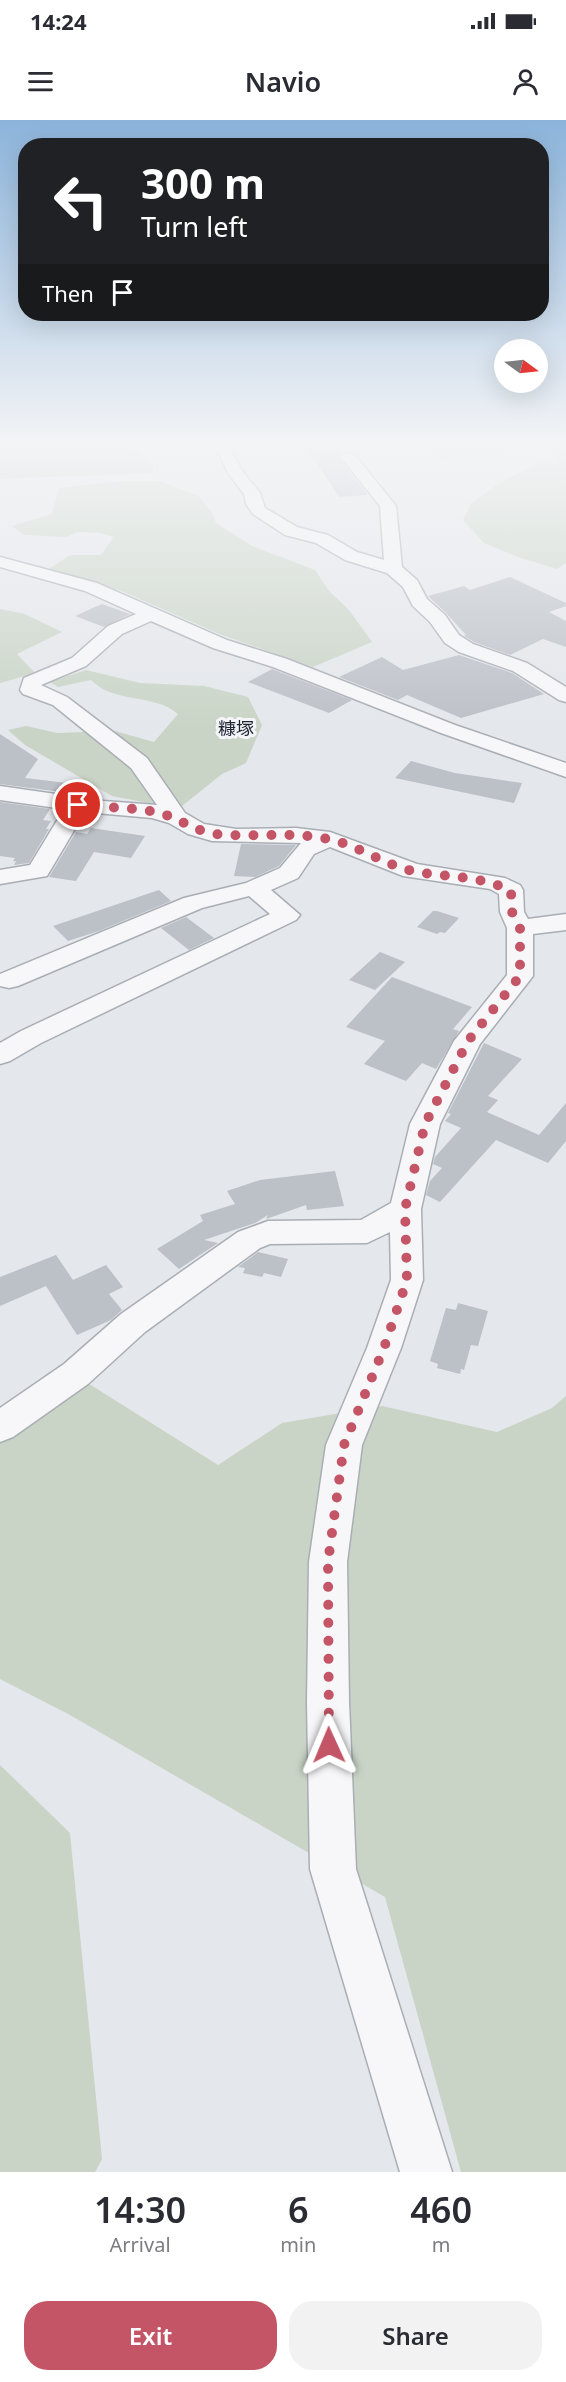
<!DOCTYPE html>
<html lang="en">
<head>
<meta charset="utf-8">
<style>
  :root { --surface:#fff; --page:#f2f2f3; --text:#2b2b33; --muted:#7c7c81; --accent:#c35566 }
  body { margin:0; font-family:"Noto Sans","Noto Sans JP",sans-serif; background:var(--page); color:var(--text); height:100vh; display:flex; flex-direction:column; font-size:22px; white-space:nowrap }
  * { box-sizing:border-box; margin:0 }
  p { font-size:20px; color:var(--muted) }
  .icon { flex:none; width:33px; height:33px; fill:none; stroke:currentColor; stroke-width:2; stroke-linecap:round; stroke-linejoin:round }
  .map { position:relative; height:2052px; overflow:hidden }
  .details { display:flex; flex-direction:column; background:var(--surface); flex:1 }
  .details>* { flex:none }
  .hud { position:absolute; left:18px; top:18px; width:531px; height:183px; border-radius:24px; box-shadow:0 6px 24px #0002; background:#202124; color:#fff; overflow:hidden }
  .needle { width:39px; rotate:105deg }
  .tools { position:absolute; left:494px; top:219px; display:grid; gap:12px }
  .tools a { display:grid; place-items:center; width:54px; height:54px; border-radius:50%; background:var(--surface); box-shadow:0 6px 24px #0002; font-size:30px }
  .pin { position:absolute; display:grid; place-items:center; width:51px; height:51px; color:#fff; margin:-26px; border:3px solid #fff; border-radius:50%; box-shadow:0 2px 6px #0007 }
  .me { position:absolute; width:66px; margin:-33px; rotate:359deg; stroke-linejoin:round; filter:drop-shadow(0 0 4px #0008) }
  .turn { display:flex; align-items:center; gap:21px; height:126px; padding:0 24px; font-size:27px }
  .turn .icon { width:78px; height:78px; stroke-width:2.5 }
  .turn b { display:block; font-size:42px; line-height:51px }
  .then { display:flex; align-items:center; height:57px; padding:0 24px; background:#0003; gap:12px; font-size:22px }
  .eta { display:flex; justify-content:space-evenly; align-items:center; height:102px; text-align:center }
  .eta b { font-size:36px; font-weight:600; line-height:42px }
  .primary-button { display:flex; gap:12px; margin-top:auto; padding:12px 24px }
  .primary-button a { flex:1; height:69px; border-radius:24px; background:var(--accent); color:#fff; font-size:24px; font-weight:600; line-height:69px; text-align:center }
  .primary-button a+a { background:var(--page); color:var(--text) }
  .status { display:flex; justify-content:space-between; align-items:center; height:42px; padding:0 30px; background:var(--surface); direction:ltr }
  .status svg { height:16px; fill:currentColor }
  header { display:flex; justify-content:space-between; align-items:center; height:78px; padding:0 24px; background:var(--surface); font-size:27px; font-weight:600 }
  .map>svg:first-child { display:block }
</style>
</head>
<body>
<div class="status"><b>14:24</b><svg viewBox="0 0 49 12"><path d="M0 12V9h3v3zM5 12V6h3v6zM10 12V3h3v9zM15 12V0h3v12zM26 1h20v11H26zM47 4h2v5h-2z"/></svg></div>
<header><svg class="icon" aria-label="menu" viewBox="0 0 24 24"><path d="M4 6h16M4 12h16M4 18h16"/></svg>Navio<svg class="icon" aria-label="person" viewBox="0 0 24 24"><circle cx="12" cy="8" r="4"/><path d="M4 21q1-7 8-7t8 7"/></svg></header>
<div class="map">
<svg width="566" height="2052" viewBox="0 0 566 2052">
  <rect width="100%" height="100%" fill="#e4e7eb"/>
  <g fill="#c9d4c6">
    <path d="M0 322H111L134 330 154 344 153 353 0 359Z"/>
    <path d="M425 322H566V443L557 449 518 437 484 423 463 400 471 383 506 359 540 343H557L548 326 443 339Z"/>
    <path d="M120 361H160L199 376 213 394 216 403 252 426 315 450 329 471 349 490 372 522 313 547 222 515 119 470 46 451 70 435H101L114 417 99 413 77 412 66 417 24 415 12 406 52 394 59 368Z"/>
    <path d="M0 489 25 494 62 512 17 534 35 553 0 563Z"/>
    <path d="M86 550 140 563 204 566 248 577 262 605 246 643 222 654 182 686 148 683 112 676 25 625 8 610 26 606 57 613 115 611 154 622 178 594C154 573 114 584 91 560L58 567 50 562Z"/>
    <path d="M86 1262 218 1345 282 1303 382 1286 497 1312 552 1288 566 1276V2052H461L385 1777 70 1595 0 1559V1320Z"/>
    <path d="M0 1645 70 1713 102 2039 95 2052H0Z"/>
  </g>
  <g fill="#bcc0c7">
    <path d="M303 322H333L341 334 339 338 368 375 339 377Z"/>
    <path d="M510 457 566 483V486L549 492 566 501V527L543 519 510 535 474 522 464 516 466 515 447 494 428 476 464 466 470 470Z"/>
    <path d="M102 484 130 494 104 507 75 496Z"/>
    <path d="M459 535 512 553 544 574 461 598 407 575 398 580 339 557 382 537 403 550Z"/>
    <path d="M272 549 352 580 329 593 248 562Z"/>
    <path d="M0 614 38 639 25 658 67 663 61 672 0 664Z"/>
    <path d="M411 641 455 653 522 663 514 683 395 658Z"/>
    <path d="M0 682 50 689 43 700 51 701 46 709H49L29 743 14 745 16 741H13L15 738 0 736Z"/>
    <path d="M91 708 145 716 131 738 94 732 76 761 49 757 76 712 87 714Z"/>
    <path d="M241 724 296 725 279 746 255 757 234 756Z"/>
    <path d="M159 770 171 781 99 811 68 821 53 806Z"/>
    <path d="M433 791H437L459 798 445 813 440 812 437 814 417 807Z"/>
    <path d="M186 797 214 818 189 830 161 808Z"/>
    <path d="M380 832 405 842 375 870 349 860Z"/>
    <path d="M392 857 472 887 453 909 459 911 436 949 422 943 406 961 364 944 385 921 346 907Z"/>
    <path d="M484 923 522 939 488 976 498 980 487 992 539 1015 566 983V1021L548 1043 496 1020 440 1082 426 1075 430 1061 442 1048 433 1044 435 1037 461 1008 445 1001 451 994 448 993Z"/>
    <path d="M335 1051 344 1086 307 1090 306 1085 266 1099 268 1095 255 1103 204 1120 218 1123 179 1149 157 1129 203 1101 200 1095 235 1084 227 1071 260 1060Z"/>
    <path d="M258 1132 288 1139 281 1157 264 1153 262 1157 243 1153 245 1148 238 1147Z"/>
    <path d="M56 1135 73 1160 106 1145 123 1167 109 1174 122 1190 111 1200 77 1215 46 1166 0 1186V1157Z"/>
    <path d="M458 1183 488 1191 478 1226 471 1225 464 1250 461 1249 460 1254 437 1248 438 1244 430 1241 446 1188 456 1190Z"/>
  </g>
  <g fill="none" stroke-linecap="round" stroke-linejoin="round">
    <g stroke="#a9aeb5" stroke-width="3">
      <g id="street">
        <path d="M205 322 227 324 243 352 260 373 265 388 297 407 328 415 357 432 384 440 380 386 341 337 344 334H354L396 386 402 447 417 460 427 479 445 495 459 515 473 524 527 543 566 567V582L559 580 513 551 459 532 445 523 430 502 413 486 403 467 387 453 345 440 316 423 285 415 253 394 246 384 244 374 228 353 217 330Z"/>
        <path d="M0 437 97 463 227 520 287 539 455 605 566 643V657L441 613 273 547 213 528 151 501 122 514 86 546 41 565 67 577 147 638 185 693 204 704 236 709 296 708 330 712 417 744 505 758 520 765 523 770 524 792 528 799 566 794V810L533 814V856L480 924 440 1004 421 1089 423 1160 401 1228 362 1325 347 1442 349 1582 356 1749 452 2052H400L310 1749 307 1582 309 1442 326 1325 367 1228 391 1160 390 1112 367 1123 270 1124 260 1128 145 1212 88 1264 13 1317 0 1322V1288L64 1244 121 1194 238 1112 268 1101 361 1100 391 1083 410 1004 454 921 507 855V808L500 792 499 774 490 769 403 756 330 727 314 734 298 758 271 770 300 795 296 800 41 923 10 941 0 944V923L21 911 270 794 249 776 202 788 18 866 9 868 0 866V854L184 778 246 763 280 748 301 723 212 721 188 714 169 703 152 698 85 692 47 756 0 764V750L30 745 64 689 0 680V666L104 681 157 685 131 648 53 585 23 574 20 570 24 558 72 538 108 506 136 494 85 471 0 447Z"/>
      </g>
    </g>
    <use href="#street" fill="#f7f7f9" fill-rule="evenodd"/>
  </g>
  <linearGradient id="sky" x2="0" y2="1"><stop stop-color="#8cb4db"/><stop offset="0.53" stop-color="#f3f4f6"/><stop offset="1" stop-color="#f3f4f6" stop-opacity="0"/></linearGradient>
  <rect width="566" height="609" fill="url(#sky)"/>
  <g fill="none" stroke-linecap="round" stroke-linejoin="round">
    <path stroke="#c35566" stroke-width="10" stroke-dasharray="0 18" d="M78 685C104 688 131 687 155 692 177 696 193 711 215 714 253 718 291 711 328 719 358 725 384 745 413 751 446 758 481 755 511 771L512 792 520 808V856L468 921 425 1004 405 1089 407 1160 384 1228 344 1325 328 1442 329 1625"/>
  </g>
  <g text-anchor="middle" stroke-width="6" stroke-linejoin="round" paint-order="stroke">
    <g font-size="18" fill="#1f2633" stroke="#f4f5f8">
      <text x="236" y="615">糠塚</text>
    </g>
  </g>
</svg>
<div class="tools">
<a><svg class="needle" viewBox="-14 -14 28 28"><path d="M0-13l5 13h-10z" fill="#e53935"/><path d="M0 13l5-13h-10z" fill="#7c7c81"/></svg></a>
</div>
<div class="pin" style="left:78px;top:685px;background:#d93025"><svg class="icon" aria-label="arrive" viewBox="0 0 24 24"><path d="M6 21V4h12l-3 4 3 4H6"/></svg></div>
<svg class="me" style="left:329px;top:1625px" viewBox="-20 -20 40 40"><path d="M0-17L14 15 0 8-14 15z" fill="#c35566" stroke="#fff" stroke-width="4"/></svg>
<div class="hud">
<div class="turn"><svg class="icon" aria-label="left" viewBox="0 0 24 24"><path d="M17 20v-9H6M10 6l-5 5 5 5"/></svg><div><b>300 m</b>Turn left</div></div>
<div class="then">Then<svg class="icon" aria-label="arrive" viewBox="0 0 24 24"><path d="M6 21V4h12l-3 4 3 4H6"/></svg></div>
</div>
</div>
<section class="details">
<div class="eta">
<div><b>14:30</b><p>Arrival</p></div>
<div><b>6</b><p>min</p></div>
<div><b>460</b><p>m</p></div>
</div>
<div class="primary-button"><a>Exit</a><a>Share</a></div>
</section>
</body>
</html>
